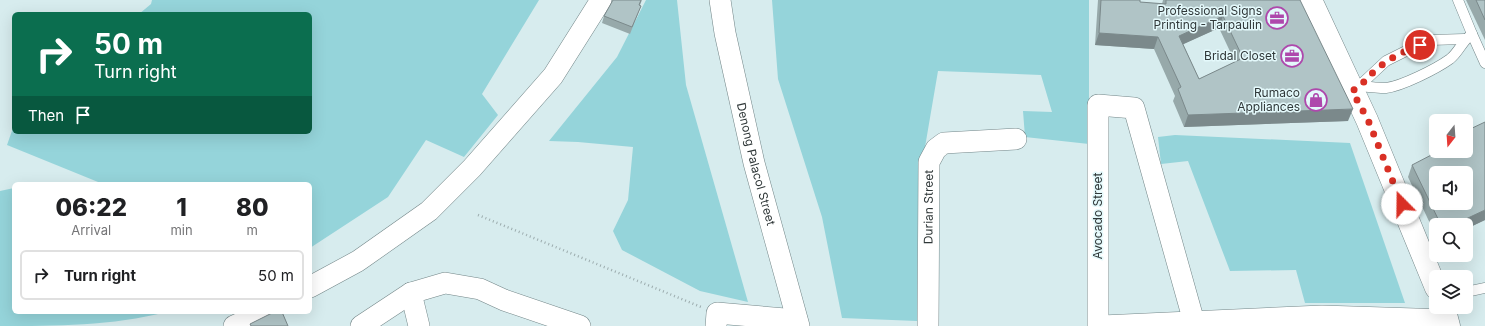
<!DOCTYPE html>
<html lang="en">
<head>
<meta charset="utf-8">
<style>
  :root { --surface:#fff; --page:#f2f2f2; --text:#202124; --muted:#757577; --line:#e0e0e0 }
  body { margin:0; font-family:Inter,sans-serif; background:var(--page); color:var(--text); height:100vh; display:flex; flex-direction:column; font-size:15px; white-space:nowrap }
  * { box-sizing:border-box; margin:0 }
  p { font-size:13px; color:var(--muted) }
  .icon { flex:none; width:22px; height:22px; fill:none; stroke:currentColor; stroke-width:2; stroke-linecap:round; stroke-linejoin:round }
  .map { position:relative; flex:1; overflow:hidden }
  .drawer { position:absolute; left:12px; top:182px; width:300px; height:132px; display:flex; flex-direction:column; background:var(--surface); border-radius:6px; box-shadow:0 4px 16px #0002 }
  .drawer>* { flex:none }
  .banner { position:absolute; left:12px; top:12px; width:300px; height:122px; border-radius:6px; box-shadow:0 4px 16px #0002; background:#0b6e4f; color:#fff; overflow:hidden }
  .needle { width:26px; rotate:197deg }
  .controls { position:absolute; left:1429px; top:114px; display:grid; gap:8px }
  .controls a { display:grid; place-items:center; width:44px; height:44px; border-radius:6px; background:var(--surface); box-shadow:0 4px 16px #0002; font-size:20px }
  .pin { position:absolute; display:grid; place-items:center; width:34px; height:34px; color:#fff; margin:-17px; border:2px solid #fff; border-radius:50%; box-shadow:0 1px 4px #0007 }
  .me { position:absolute; width:44px; margin:-22px; rotate:338deg; stroke-linejoin:round; filter:drop-shadow(0 0 3px #0008) }
  .turn { display:flex; align-items:center; gap:14px; height:84px; padding:0 16px; font-size:18px }
  .turn .icon { width:52px; height:52px; stroke-width:2.5 }
  .turn b { display:block; font-size:28px; line-height:34px }
  .then { display:flex; align-items:center; height:38px; padding:0 16px; background:#0003; gap:8px; font-size:15px }
  .eta { display:flex; justify-content:space-evenly; align-items:center; height:68px; text-align:center }
  .eta b { font-size:24px; font-weight:800; line-height:28px }
  ul { padding:0; list-style:none }
  li { display:flex; align-items:center; gap:12px; height:50px; margin:0 8px 6px; padding:0 8px; border:2px solid var(--line); border-radius:6px }
  li div { flex:1 }
  li b { display:block; font-size:15px }
  li em { font-style:normal }
  .map>svg:first-child { display:block }
</style>
</head>
<body>
<div class="map">
<svg width="1485" height="326" viewBox="0 0 1485 326">
  <rect width="100%" height="100%" fill="#d7ecee"/>
  <g fill="#95d4da">
    <path d="M152 0H539L482 94 498 115 464 157 426 140 388 197 310 248V184H103L7 145 14 125V132H310V14H139L151 4Z"/>
    <path d="M646 0H677L686 85 748 302 700 291 622 250 613 231 628 200 633 147 578 142 549 141 617 57Z"/>
    <path d="M772 0H1089V144L1025 137 1023 111 1052 112 1041 75 938 71 918 188 917 321 842 318 822 217 778 79Z"/>
    <path d="M1175 135 1350 143 1405 303H1305L1296 270 1230 271 1188 161 1161 164 1158 137Z"/>
    <path d="M14 188V312H166C113 326 55 326 0 326V191Z"/>
  </g>
  <g fill="none" stroke-linecap="round" stroke-linejoin="round">
    <g stroke="#738688" stroke-width="11">
      <g id="service">
        <path d="M1458 0 1472 34"/>
        <path d="M1361 86C1369 87 1378 88 1386 88 1402 86 1436 69 1450 59 1459 52 1462 41 1472 34L1485 63"/>
        <path d="M1357 88 1386 61 1410 49 1431 40 1464 39"/>
        <path d="M1466 292 1485 288"/>
      </g>
    </g>
    <g stroke="#738688" stroke-width="22">
      <g id="minor">
        <path id="s1" d="M720 0 725 33 754 163 799 326"/>
        <path d="M310 287 358 261 429 211 472 168 553 76 601 0"/>
        <path d="M411 293 419 326"/>
        <path d="M234 326 264 312"/>
        <path d="M361 326 411 293 445 283 480 289 504 300 580 326"/>
        <path d="M716 326 717 313 797 320"/>
        <path id="s2" d="M928 326 929 162 936 149 944 143 1016 139"/>
        <path d="M1098 326V105L1134 108 1194 322"/>
        <path d="M1102 326 1322 316 1447 320"/>
      </g>
    </g>
    <g stroke="#738688" stroke-width="23">
      <g id="secondary">
        <path d="M1311 0 1367 120 1436 288"/>
        <path d="M1444 307 1449 326"/>
      </g>
    </g>
    <path stroke="#9cacae" stroke-width="2.5" stroke-dasharray="1 3" stroke-linecap="butt" d="M478 215 701 307"/>
    <use href="#service" stroke="#fff" stroke-width="10"/>
    <use href="#minor" stroke="#fff" stroke-width="21"/>
    <use href="#secondary" stroke="#fff" stroke-width="22"/>
  </g>
  <g fill="#97a9aa" fill-rule="evenodd">
    <path d="M642 0 640 5 641 6 630 34 602 23 604 16Z"/>
    <path d="M1098 0H1140V2L1162 4 1163 0H1300L1348 121 1184 127 1173 101 1175 96 1154 49 1095 45ZM1219 28 1235 62 1199 79 1183 44Z"/>
    <path d="M1466 0H1485V40Z"/>
    <path d="M1466 151 1485 220 1466 229V225H1436V236L1408 177 1412 165Z"/>
  </g>
  <g fill="#7b898b">
    <path d="M1223 16 1219 28 1175 48 1179 36Z"/>
    <path d="M1099 33 1158 37 1154 49 1095 45Z"/>
    <path d="M1353 109 1348 121 1184 127 1188 115Z"/>
    <path d="M1485 210V220L1466 229V225H1453Z"/>
  </g>
  <g fill="#b0c4c6" stroke="#7b898b" fill-rule="evenodd">
    <path d="M613 0H641L639 5 641 6 632 27 604 16Z"/>
    <path d="M1101 0H1140V2L1166 4V0H1300L1353 109 1188 115 1178 89 1181 87 1158 37 1099 33ZM1223 16 1243 58 1199 79 1179 36Z"/>
    <path d="M1476 0H1485V20Z"/>
    <path d="M1485 122V210L1453 225H1441L1412 165 1439 151H1466V131ZM1436 173H1466V203H1436Z"/>
    <path d="M274 312H282L288 326H251L250 324Z"/>
  </g>
  <g fill="none" stroke-linecap="round" stroke-linejoin="round">
    <path stroke="#d93025" stroke-width="7" stroke-dasharray="0 12.6" d="M1402 204 1368 120 1352 91C1363 85 1367 77 1376 70 1389 58 1405 51 1420 45"/>
  </g>
  <defs>
    <g id="office-ring" transform="scale(1.15)"><circle r="9.5" fill="#e4f9fb" stroke="#ae48ac" stroke-width="1.5"/><path d="M-6-3h4V-5.5h4V-3h4V5H-6ZM-1-4.5V-3h2v-1.5ZM-6 0V1H6V0Z" fill="#ae48ac"/></g>
    <g id="shop-ring" transform="scale(1.15)"><circle r="9.5" fill="#e4f9fb" stroke="#ae48ac" stroke-width="1.5"/><path d="M-5-2.5h2.3a2.7 3.5 0 0 1 5.4 0H5L5.5 6h-11ZM-1.5-2.5h3a1.5 2.3 0 0 0-3 0Z" fill="#ae48ac"/></g>
  </defs>
  <g fill-rule="evenodd">
    <use href="#office-ring" x="1277" y="18"/>
    <use href="#office-ring" x="1292" y="56"/>
    <use href="#shop-ring" x="1316" y="100"/>
  </g>
  <g text-anchor="middle" stroke-width="3" stroke-linejoin="round" paint-order="stroke">
    <g font-size="12" fill="#303839" stroke="#e4f9fb" text-anchor="end">
      <text x="1262" y="15">Professional Signs<tspan x="1262" dy="14">Printing - Tarpaulin</tspan></text>
      <text x="1276" y="60">Bridal Closet</text>
      <text x="1300" y="97">Rumaco<tspan x="1300" dy="14">Appliances</tspan></text>
    </g>
    <g font-size="12" fill="#303839" stroke="#e4f9fb">
      <text dy="4" stroke="none"><textPath href="#s1" startOffset="168">Denong Palacol Street</textPath></text>
      <text dy="4" stroke="none"><textPath href="#s2" startOffset="119">Durian Street</textPath></text>
      <text transform="translate(1098 216) rotate(-90)" y="4">Avocado Street</text>
    </g>
  </g>
</svg>
<div class="controls">
<a><svg class="needle" viewBox="-14 -14 28 28"><path d="M0-13l5 13h-10z" fill="#e53935"/><path d="M0 13l5-13h-10z" fill="#757577"/></svg></a>
<a><svg class="icon" aria-label="sound" viewBox="0 0 24 24"><path d="M4 9h4l5-4v14l-5-4H4zM17 9q2 3 0 6"/></svg></a>
<a><svg class="icon" aria-label="search" viewBox="0 0 24 24"><circle cx="10" cy="10" r="6"/><path d="M15 15l6 6"/></svg></a>
<a><svg class="icon" aria-label="layers" viewBox="0 0 24 24"><path d="M12 4l9 5-9 5-9-5zM3 14l9 5 9-5"/></svg></a>
</div>
<div class="pin" style="left:1420px;top:45px;background:#d93025"><svg class="icon" aria-label="arrive" viewBox="0 0 24 24"><path d="M6 21V4h12l-3 4 3 4H6"/></svg></div>
<svg class="me" style="left:1402px;top:204px" viewBox="-20 -20 40 40"><circle r="19" fill="#fff"/><path d="M0-13L10 11 0 6-10 11z" fill="#d93025"/></svg>
<div class="banner">
<div class="turn"><svg class="icon" aria-label="right" viewBox="0 0 24 24"><path d="M7 20v-9h11M14 6l5 5-5 5"/></svg><div><b>50 m</b>Turn right</div></div>
<div class="then">Then<svg class="icon" aria-label="arrive" viewBox="0 0 24 24"><path d="M6 21V4h12l-3 4 3 4H6"/></svg></div>
</div>
<section class="drawer">
<div class="eta">
<div><b>06:22</b><p>Arrival</p></div>
<div><b>1</b><p>min</p></div>
<div><b>80</b><p>m</p></div>
</div>
<ul>
<li><svg class="icon" aria-label="right" viewBox="0 0 24 24"><path d="M7 20v-9h11M14 6l5 5-5 5"/></svg><div><b>Turn right</b></div><em>50 m</em></li>
</ul>
</section>
</div>
</body>
</html>
